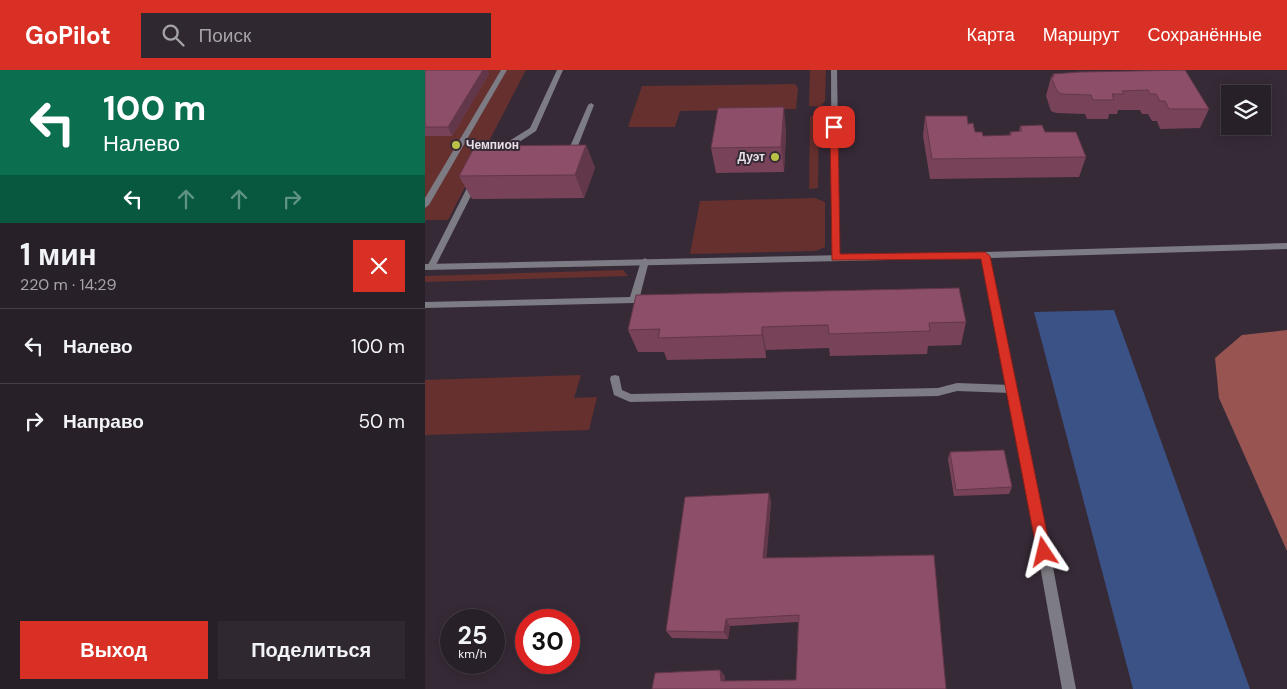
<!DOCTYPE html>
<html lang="ru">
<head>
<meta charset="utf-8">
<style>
  :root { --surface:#282029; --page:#302831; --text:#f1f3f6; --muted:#a5a3a8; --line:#443e46; --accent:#d93025 }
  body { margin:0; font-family:"DM Sans",sans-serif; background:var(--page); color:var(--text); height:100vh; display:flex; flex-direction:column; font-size:19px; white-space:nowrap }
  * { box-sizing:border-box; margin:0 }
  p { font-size:16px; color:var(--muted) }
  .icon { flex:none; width:28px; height:28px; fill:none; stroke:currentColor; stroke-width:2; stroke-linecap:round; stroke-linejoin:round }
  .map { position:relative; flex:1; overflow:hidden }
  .sheet { display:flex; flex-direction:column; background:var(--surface); width:425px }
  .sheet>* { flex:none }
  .hud { background:#0b6e4f; color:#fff; overflow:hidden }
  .controls { position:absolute; left:796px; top:15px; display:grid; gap:10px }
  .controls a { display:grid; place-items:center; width:50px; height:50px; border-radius:0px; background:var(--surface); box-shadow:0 2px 12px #0003,0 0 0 1px var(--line); font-size:25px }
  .speed { position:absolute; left:15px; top:539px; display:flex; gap:10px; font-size:25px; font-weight:700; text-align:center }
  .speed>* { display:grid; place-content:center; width:65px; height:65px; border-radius:50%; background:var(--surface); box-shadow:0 2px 12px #0003,0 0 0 1px var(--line); line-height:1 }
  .speed small { font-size:12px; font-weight:400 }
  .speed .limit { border:8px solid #d22; background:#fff; color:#111 }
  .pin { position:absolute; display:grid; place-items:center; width:42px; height:42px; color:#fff; margin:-21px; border-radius:10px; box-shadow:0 2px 8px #0006 }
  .me { position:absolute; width:55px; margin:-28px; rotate:350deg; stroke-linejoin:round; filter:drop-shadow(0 0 4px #0008) }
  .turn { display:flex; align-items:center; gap:18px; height:105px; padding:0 20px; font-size:22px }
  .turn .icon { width:65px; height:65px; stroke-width:2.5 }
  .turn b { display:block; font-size:35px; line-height:42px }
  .lanes { display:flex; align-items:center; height:48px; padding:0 20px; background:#0003; justify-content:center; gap:25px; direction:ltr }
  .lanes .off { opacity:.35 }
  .round { display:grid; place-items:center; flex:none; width:52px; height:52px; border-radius:0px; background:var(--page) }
  .summary { display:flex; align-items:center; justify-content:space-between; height:85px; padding:0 20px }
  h1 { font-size:30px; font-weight:700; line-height:38px }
  .button { display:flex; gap:10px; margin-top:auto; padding:10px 20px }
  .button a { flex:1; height:58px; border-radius:0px; background:var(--accent); color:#fff; font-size:20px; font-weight:700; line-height:58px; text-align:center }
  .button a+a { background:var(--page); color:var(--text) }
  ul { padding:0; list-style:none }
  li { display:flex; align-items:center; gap:15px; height:75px; padding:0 20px; border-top:1px solid var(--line) }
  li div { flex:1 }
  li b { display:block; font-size:19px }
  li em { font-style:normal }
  header { display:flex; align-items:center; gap:30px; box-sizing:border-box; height:70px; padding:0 25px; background:var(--accent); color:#fff }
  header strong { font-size:24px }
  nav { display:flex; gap:28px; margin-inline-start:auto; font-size:18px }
  .search { width:350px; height:45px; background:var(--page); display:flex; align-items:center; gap:12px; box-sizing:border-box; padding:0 18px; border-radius:0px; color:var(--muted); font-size:19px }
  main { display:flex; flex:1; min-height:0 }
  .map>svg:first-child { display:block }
</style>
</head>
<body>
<header>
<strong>GoPilot</strong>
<div class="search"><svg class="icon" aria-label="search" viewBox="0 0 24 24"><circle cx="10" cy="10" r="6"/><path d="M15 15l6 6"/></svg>Поиск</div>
<nav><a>Карта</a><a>Маршрут</a><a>Сохранённые</a></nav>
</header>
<main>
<section class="sheet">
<div class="hud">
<div class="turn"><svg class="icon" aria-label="left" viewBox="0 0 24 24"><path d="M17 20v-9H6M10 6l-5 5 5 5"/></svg><div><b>100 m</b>Налево</div></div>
<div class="lanes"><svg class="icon" aria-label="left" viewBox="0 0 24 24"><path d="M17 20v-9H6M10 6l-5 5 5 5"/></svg><svg class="icon off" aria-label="ahead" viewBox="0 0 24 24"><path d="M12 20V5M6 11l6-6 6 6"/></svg><svg class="icon off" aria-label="ahead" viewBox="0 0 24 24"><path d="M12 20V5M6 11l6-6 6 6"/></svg><svg class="icon off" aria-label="right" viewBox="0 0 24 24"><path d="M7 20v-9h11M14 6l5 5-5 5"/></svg></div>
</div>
<div class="summary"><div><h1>1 мин</h1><p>220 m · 14:29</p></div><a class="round" style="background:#d93025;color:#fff"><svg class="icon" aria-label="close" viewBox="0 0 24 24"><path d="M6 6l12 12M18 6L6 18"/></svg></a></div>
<ul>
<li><svg class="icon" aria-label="left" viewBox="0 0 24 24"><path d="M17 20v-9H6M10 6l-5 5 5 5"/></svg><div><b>Налево</b></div><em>100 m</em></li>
<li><svg class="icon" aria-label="right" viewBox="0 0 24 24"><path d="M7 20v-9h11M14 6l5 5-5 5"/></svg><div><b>Направо</b></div><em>50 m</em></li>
</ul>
<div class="button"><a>Выход</a><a>Поделиться</a></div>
</section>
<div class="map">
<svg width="862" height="619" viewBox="0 0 862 619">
  <rect width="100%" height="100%" fill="#362a37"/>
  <g fill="#66302e">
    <path d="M0 0H101L23 150H0Z"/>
    <path d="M385 0H401L400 31 395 37 384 36Z"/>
    <path d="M370 14 373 18 371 39 255 41 250 57H203L217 16Z"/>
    <path d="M385 46H394L393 118 384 119Z"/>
    <path d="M390 128 400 132V177L391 181 265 184 275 131Z"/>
    <path d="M198 200 203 206 0 212V206Z"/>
    <path d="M156 305 149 328 172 327 164 360 0 365V310Z"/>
  </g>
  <path fill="#975451" d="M862 260V481L794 328 790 288 817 265Z"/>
  <path fill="#3b5286" d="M689 240 825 619H708L609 242Z"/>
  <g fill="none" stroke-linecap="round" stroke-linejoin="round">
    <g fill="#7d7b84" fill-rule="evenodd">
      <path d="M76 0H82L4 135 0 138V128Z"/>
      <path d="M132 0H138L111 61 74 85H68V81L105 58Z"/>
      <path d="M406 0H412L415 188 411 191 407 188Z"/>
      <path d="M166 33 169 35 151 81 147 83H137V79H144L163 35Z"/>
      <path d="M46 110H49L53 112 10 197 6 200 3 199 2 197Z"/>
      <path d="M220 188 224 191 214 230 209 233 0 238V232L205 227 216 191Z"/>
      <path d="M190 305 194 306 197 320 206 324 513 318 532 313 586 315 590 316 591 319 590 322 586 323 532 321 513 326 205 332 189 325 185 309 186 306Z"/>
    </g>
    <path fill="#7d7b84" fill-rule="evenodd" d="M862 173V179L565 188 614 423 651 619H637L602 423 556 188 0 200V194L560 182Z"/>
  </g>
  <g fill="#784359">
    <path d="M0 0H62L64 4 27 66H0Z"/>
    <path d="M760 0 784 39 775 58 735 59 732 51H727L723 44H717L715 40H693L692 44H684L683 49H662L660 44 631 43 626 41 621 26 626 7H627L628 4Z"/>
    <path d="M500 46 543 54 550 62 558 66H584L585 62H594L595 56 620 62 661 87 654 107 505 109 498 66Z"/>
    <path d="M361 61 359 102 291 103 286 78Z"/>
    <path d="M161 75 170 98 159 128 47 129 34 106Z"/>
    <path d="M541 252 536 275 503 276 502 284 405 286 404 278 341 280V288L242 290 239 282H213L203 260Z"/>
    <path d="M525 382 587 417 584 424 529 426 523 389Z"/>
    <path d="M344 423 346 433 341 488 521 619H227L300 606V611L371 610 373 552 305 556 303 569 247 568 241 561Z"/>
  </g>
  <g fill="#623749">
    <path d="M58 0H62L64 4 27 66 23 57Z"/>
    <path d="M359 37 361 61 359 102 356 77Z"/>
    <path d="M161 75 170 98 159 128 150 105Z"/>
    <path d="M337 257 341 280V288L337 265Z"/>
    <path d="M344 423 346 433 341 496 338 488Z"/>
    <path d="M301 549 305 556 303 569 299 562Z"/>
    <path d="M295 600 300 606V617L296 611Z"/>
  </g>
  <g fill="#8c4e68" stroke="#623749">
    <path d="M0 0H58L23 57H0Z"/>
    <path d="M760 0 784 39H744L740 31H735L731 24H725L723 20 697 21 699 24H687L689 30H668L666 25 636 24 632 21 626 7H629L628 4 655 2Z"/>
    <path d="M359 37 356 77 286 78 293 38Z"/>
    <path d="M500 46H542L543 54 548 53 550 62H557L558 66 586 65 585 62 597 61 595 56 617 55 620 62H651L661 87 507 89Z"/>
    <path d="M161 75 150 105 34 106 50 76Z"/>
    <path d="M534 218 541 252 504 253 505 261 404 264 403 255 337 257V265L233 268 235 259 203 260 211 225Z"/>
    <path d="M579 380 587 417 531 420 525 382Z"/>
    <path d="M344 423 338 488 509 485 521 619H227L230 603 295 600 296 611 371 610 374 545 301 549 299 562 241 561 260 427Z"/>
  </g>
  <path fill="#d93025" stroke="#8d1f18" d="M409 54 413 57 415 184 560 182 565 186 626 482 624 486 619 488 614 486 612 482 556 189 407 190 405 57Z"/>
  <g fill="#bac045" stroke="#362a37" stroke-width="2">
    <circle cx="31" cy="75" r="5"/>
    <circle cx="350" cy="87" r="5"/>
  </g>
  <g text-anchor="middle" stroke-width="4" stroke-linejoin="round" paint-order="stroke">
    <g font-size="12" font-weight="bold" fill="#e7dfe7" stroke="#362a37" text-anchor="start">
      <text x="41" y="79">Чемпион</text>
      <text x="340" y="91" text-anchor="end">Дуэт</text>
    </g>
  </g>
</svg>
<div class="controls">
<a><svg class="icon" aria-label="layers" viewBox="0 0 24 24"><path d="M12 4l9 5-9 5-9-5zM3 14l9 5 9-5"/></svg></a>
</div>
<div class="speed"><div>25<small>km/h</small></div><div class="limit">30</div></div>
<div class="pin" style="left:409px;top:57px;background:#d93025"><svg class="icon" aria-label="arrive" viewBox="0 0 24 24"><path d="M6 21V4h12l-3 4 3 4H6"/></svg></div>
<svg class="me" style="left:619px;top:482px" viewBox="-20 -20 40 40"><path d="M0-17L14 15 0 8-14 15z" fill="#d93025" stroke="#fff" stroke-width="4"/></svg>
</div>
</main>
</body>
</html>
